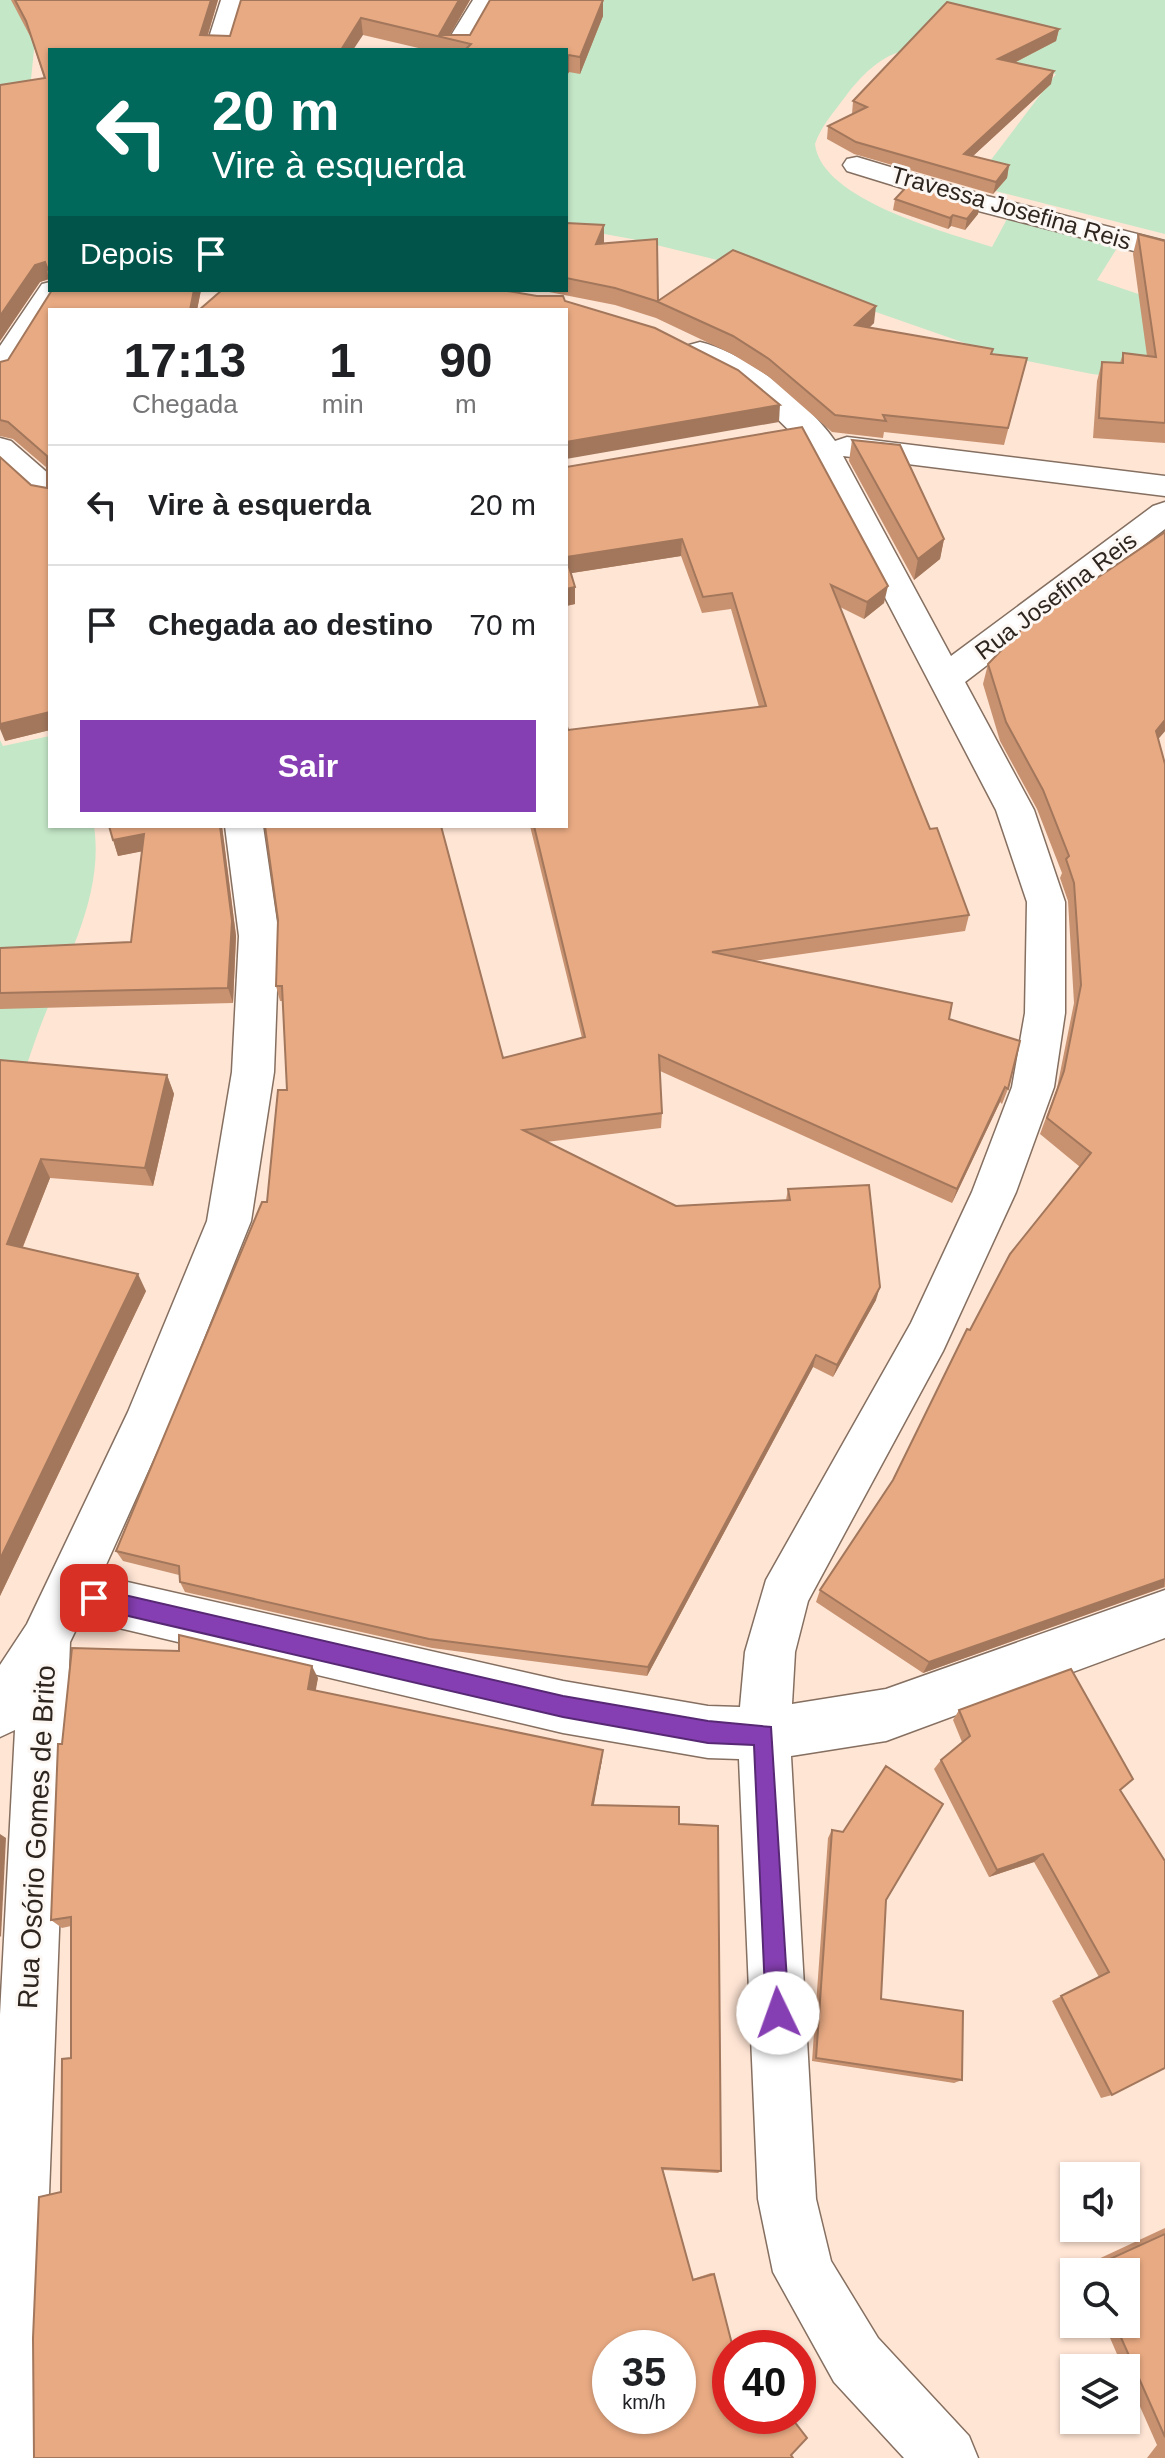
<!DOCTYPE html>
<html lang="pt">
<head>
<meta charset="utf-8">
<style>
  :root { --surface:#fff; --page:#f6f6f6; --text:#202124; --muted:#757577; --line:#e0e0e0; --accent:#863fb2 }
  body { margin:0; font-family:Arial,sans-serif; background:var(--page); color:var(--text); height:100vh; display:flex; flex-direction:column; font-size:30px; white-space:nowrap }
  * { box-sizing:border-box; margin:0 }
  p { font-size:26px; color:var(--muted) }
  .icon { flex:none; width:44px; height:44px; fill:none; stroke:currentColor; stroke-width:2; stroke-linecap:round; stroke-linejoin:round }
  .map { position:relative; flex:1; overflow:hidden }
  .details { position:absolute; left:48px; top:308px; width:520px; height:520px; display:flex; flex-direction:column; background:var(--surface); border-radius:0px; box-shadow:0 2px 6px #0004 }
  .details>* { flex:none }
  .top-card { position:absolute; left:48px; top:48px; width:520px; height:244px; border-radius:0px; box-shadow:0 2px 6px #0004; background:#00695c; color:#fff; overflow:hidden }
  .tools { position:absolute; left:1060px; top:2162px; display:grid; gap:16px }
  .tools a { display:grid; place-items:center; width:80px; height:80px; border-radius:0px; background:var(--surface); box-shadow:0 2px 6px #0004; font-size:40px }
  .speed { position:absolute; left:592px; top:2330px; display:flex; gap:16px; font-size:40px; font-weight:700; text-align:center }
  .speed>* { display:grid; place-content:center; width:104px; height:104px; border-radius:50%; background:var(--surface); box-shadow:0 2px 6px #0004; line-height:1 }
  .speed small { font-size:20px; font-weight:400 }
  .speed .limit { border:12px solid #d22; background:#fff; color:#111 }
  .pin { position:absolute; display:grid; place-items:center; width:68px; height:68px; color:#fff; margin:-34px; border-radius:16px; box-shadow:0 4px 12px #0006 }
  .me { position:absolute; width:88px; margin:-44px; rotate:357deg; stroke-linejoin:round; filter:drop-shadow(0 0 6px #0008) }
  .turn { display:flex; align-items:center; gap:28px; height:168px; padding:0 32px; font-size:36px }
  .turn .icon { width:104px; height:104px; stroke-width:2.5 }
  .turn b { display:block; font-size:56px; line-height:68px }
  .then { display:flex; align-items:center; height:76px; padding:0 32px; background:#0003; gap:16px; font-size:30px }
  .eta { display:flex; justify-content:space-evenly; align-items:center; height:136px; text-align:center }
  .eta b { font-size:48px; font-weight:700; line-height:56px }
  .cta { display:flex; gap:16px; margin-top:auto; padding:16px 32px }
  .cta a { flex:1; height:92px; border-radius:0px; background:var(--accent); color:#fff; font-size:32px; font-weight:700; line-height:92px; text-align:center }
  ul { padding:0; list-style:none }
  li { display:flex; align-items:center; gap:24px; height:120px; padding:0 32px; border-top:2px solid var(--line) }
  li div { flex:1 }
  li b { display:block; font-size:30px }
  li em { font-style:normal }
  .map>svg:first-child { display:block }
</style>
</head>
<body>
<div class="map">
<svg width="1165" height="2458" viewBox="0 0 1165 2458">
  <rect width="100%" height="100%" fill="#ffe5d4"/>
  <g fill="#c4e7c7">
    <path d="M0 0H39L28 109 0 111Z"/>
    <path d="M604 0H1165V234L972 185 1056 74C1018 65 946 45 909 50 882 53 860 77 845 97 834 112 821 126 815 144 821 200 946 232 992 247L1007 219 1119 245 1097 280 1165 303V382L1092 374 1002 356 750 268 632 239 566 227V74L591 32Z"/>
    <path d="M50 736V826H94C105 900 60 970 36 1038 23 1074 12 1112 0 1149V740L3 746Z"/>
  </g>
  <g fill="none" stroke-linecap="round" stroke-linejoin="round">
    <g stroke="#856f60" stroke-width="3">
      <g id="minor">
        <path d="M221 0H247L231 50H205Z"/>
        <path d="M473 0H499L468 50H442Z"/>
        <path d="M857 157 987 196 1165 241V259L967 208 847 171 843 165 847 159Z"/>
        <path d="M50 282V290H67L54 310H50V316L11 376 0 378V346L42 284Z"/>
        <path d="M700 342C746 353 808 402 835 441L847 437 1165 476V496L843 456 951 656 1153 506 1165 502V529L965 682 1034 810 1065 902V1013L1054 1087 1016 1192 943 1351 808 1601 795 1652 792 1704 886 1689 1165 1590V1638L886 1741 791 1756 816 2199 831 2261 878 2338 969 2436 978 2458H904L834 2382 773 2272 758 2199 739 1759 708 1758 563 1733 81 1619 70 1642 39 2458H0V2015L15 1730 0 1737V1665L27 1624 128 1412 207 1221 232 1072 239 936 225 826H263L279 936 274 1072 251 1221 172 1418 101 1576 563 1681 708 1706 740 1707 745 1652 766 1580 911 1323 972 1192 1012 1087 1025 1013 1027 902 996 810 807 448 755 397 689 357 685 351 689 345Z"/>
        <path d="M0 438 11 441 50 475V503L38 500 0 465Z"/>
      </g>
    </g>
    <use href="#minor" fill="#fff" fill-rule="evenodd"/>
  </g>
  <g fill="#c89271">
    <path d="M11 0H218L208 35 230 36 470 0 450 35H470L603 0V16L580 74 569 72 566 77V50H427L363 35 50 50V281L49 279 40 282 0 341V85L44 78 31 38Z"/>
    <path d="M1059 29 1056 41 1014 63 1051 84 973 156 1009 165 1007 178 993 194 854 154 827 139 828 126 852 114 853 101Z"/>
    <path d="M895 199 978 214 965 230 951 226 948 229 893 210Z"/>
    <path d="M566 223 604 242V244L658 301 874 323 869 328 992 354 1027 358 1004 445 884 432 883 438 832 432 768 376 732 354 656 318 615 305 539 290H566Z"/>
    <path d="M1138 234 1165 241V443L1093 438 1097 381 1102 362 1120 363 1123 353 1147 356 1133 254Z"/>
    <path d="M52 290H201L197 310H50V730L5 741 31 485 47 488V468L13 439 0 436V362L8 360Z"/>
    <path d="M852 440 944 539 940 559 914 580 849 461Z"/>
    <path d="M566 467 884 603 864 619 840 607 930 829 969 915 965 931 754 961 949 1019 1008 1089 1002 1104 1000 1102 952 1203 660 1071 662 1113 661 1128 546 1142 676 1206 786 1200 788 1189 876 1300 833 1377 813 1367 647 1676 432 1648 185 1592 180 1582 179 1575 123 1561 116 1551 267 1202 287 1090 283 1001H280L276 986 278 920 503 1058 582 1038 530 826H566L568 730 759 707 731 609 702 613 681 556 571 573 575 587V604L566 606Z"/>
    <path d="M1165 532V731L1158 739 1165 1587 923 1673 816 1602 820 1590 893 1480 970 1330 1080 1167 1040 1134 1057 1088 1074 1003 1068 901 1060 878 1062 873 1037 809 1000 741 983 684 988 664Z"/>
    <path d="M109 826H222L236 936 233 1003 0 1009V948L131 942 142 851 118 856Z"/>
    <path d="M0 1060 167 1075 174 1094 153 1186 50 1178 23 1247 146 1291 0 1596Z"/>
    <path d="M318 1678 315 1690 602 1760 593 1805 679 1824 721 2171 718 2173 663 2170 693 2279 711 2273 714 2274 730 2416 791 2455 61 2192 71 2058V1926L62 1928 51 1920Z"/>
    <path d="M959 1710 1120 1790 1112 2095 1101 2098 1052 2001 1099 1977 1034 1862 989 1877 934 1769 941 1760 962 1742 953 1720Z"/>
    <path d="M832 1830 886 1900 881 1999 962 2080 954 2083 812 2061 828 1838Z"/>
    <path d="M1165 2228V2458H1147L1157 2445 1126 2375V2368H1123L1104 2324H1126V2272H1081L1079 2268Z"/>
  </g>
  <g fill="#a2775c">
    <path d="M211 0H218L203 50 200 35Z"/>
    <path d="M459 0H470L448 38 439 36Z"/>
    <path d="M603 0V16L580 74V57Z"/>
    <path d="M361 18 363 35 353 50H341Z"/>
    <path d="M1059 29 1056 41 996 72 998 59Z"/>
    <path d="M569 55V72L566 77V60Z"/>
    <path d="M1054 71 1051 84 961 167 964 154Z"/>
    <path d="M1009 165 1007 178 993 194 996 182Z"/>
    <path d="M980 203 978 214 965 230 967 219Z"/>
    <path d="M953 215 951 226 948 229 950 218Z"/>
    <path d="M604 225V242L596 261V244Z"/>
    <path d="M45 262 49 279 40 282 0 341V316L35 265Z"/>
    <path d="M194 290H201L197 310H190Z"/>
    <path d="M876 306 874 323 852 343 855 325Z"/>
    <path d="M780 405 779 422 566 459V442Z"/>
    <path d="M682 539 681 556 566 574V557Z"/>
    <path d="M944 539 940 559 914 580 918 559Z"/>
    <path d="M888 586 884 603 864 619 867 602Z"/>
    <path d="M575 587V604L566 606V589Z"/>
    <path d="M50 712V730L5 741 0 729V724Z"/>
    <path d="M1165 720V731L1149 750 1156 731Z"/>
    <path d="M220 826H222L236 936 233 1003 228 988Z"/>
    <path d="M144 834 149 850 118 856 113 840Z"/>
    <path d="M167 1075 174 1094 153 1186 145 1168Z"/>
    <path d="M1005 1087 1000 1102 952 1203 957 1189Z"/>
    <path d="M41 1159 50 1178 17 1261 7 1244Z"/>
    <path d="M138 1274 146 1291 0 1596V1559Z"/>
    <path d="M880 1287 876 1300 833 1377 837 1365Z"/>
    <path d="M816 1355 813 1367 647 1676 648 1667Z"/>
    <path d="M1165 1579 1164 1587 923 1673 929 1662Z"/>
    <path d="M312 1666 318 1678 314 1700 308 1689Z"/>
    <path d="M603 1750 602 1760 592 1815V1805Z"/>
    <path d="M0 1834 6 1838 1 1937 0 1936Z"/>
    <path d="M1043 1854 1034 1862 989 1877 997 1870Z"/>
  </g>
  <g fill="#e8aa83" stroke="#a2775c" stroke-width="2" fill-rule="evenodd">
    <path d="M15 0H211L200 35 230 36 241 0H459L439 35H470L490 0H603L580 57 569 55 566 60V50H465L471 44 361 18 341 50H50V270H48L45 262 35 265 0 316V85L45 78 26 21Z"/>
    <path d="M947 2 1059 29 998 59 1054 71 964 154 1009 165 996 182 856 142 828 126 867 107 853 101Z"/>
    <path d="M911 182 980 203 967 219 953 215 950 218 895 199Z"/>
    <path d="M566 223 604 225 596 244 657 239 658 301 733 250 876 306 855 325 993 349 991 354 1027 358 1008 428 883 415 886 421 835 415 769 359 733 336 656 301 615 288 566 278Z"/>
    <path d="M1138 234 1165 241V423L1099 418 1102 362 1123 363V353L1156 357Z"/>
    <path d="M52 290H194L190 310H50V712L0 724V457L31 485 47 488V456L8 422 0 420V362L8 360Z"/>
    <path d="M222 290H502L537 296H563L565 301 655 328 738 370 780 405 566 442V310H199Z"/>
    <path d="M802 427 888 586 867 602 831 585 930 829 937 828 969 915 712 952 952 1003 949 1019 1020 1041 1008 1089 1005 1087 957 1189 659 1055 662 1113 523 1130 676 1206 790 1200 788 1189 869 1185 880 1287 837 1365 816 1355 648 1667 429 1639 180 1582 179 1566 116 1551 262 1202H267L278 1090H287L282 986H276L278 920 265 826H441L503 1058 585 1037 534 826H566V723L568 730 766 706 732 593 703 597 682 539 566 557 575 587 566 589V467Z"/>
    <path d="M852 440 900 445 944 539 918 559Z"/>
    <path d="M1165 532V720L1156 731 1165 764V1579L929 1662 820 1590 893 1480 967 1329 970 1330 1010 1254 1091 1153 1047 1118 1064 1071 1081 985 1074 883 1066 859 1069 856 1043 790 1006 722 988 664 1023 628Z"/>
    <path d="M109 826H220L232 921 228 988 0 993V948L131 942 144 834 113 840Z"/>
    <path d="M0 1060 167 1075 145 1168 41 1159 7 1244 138 1274 0 1559Z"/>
    <path d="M179 1635 312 1666 308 1689 603 1750 592 1805 679 1807V1824L718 1826 721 2171 662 2168 693 2280 714 2274 733 2348H730V2416H790L807 2438 791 2455 793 2458H34L33 2338 39 2197 61 2192 62 2059 71 2058V1917L51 1920 58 1744H62L72 1648 179 1651ZM610 2348H678V2416H610Z"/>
    <path d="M1071 1669 1133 1779 1120 1790 1165 1861V2068L1112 2095 1061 1996 1109 1972 1043 1854 997 1870 941 1760 970 1736 959 1710Z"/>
    <path d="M886 1766 943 1804 886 1900 881 1999 963 2011 962 2080 816 2058 832 1830 843 1832Z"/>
    <path d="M1165 2234V2437L1115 2324H1126V2272H1091L1090 2268Z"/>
  </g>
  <path fill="#863fb2" stroke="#572974" stroke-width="2" d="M94 1588 563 1696 708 1721 771 1727 789 2013 786 2021 778 2025 769 2021 766 2013 754 1745 708 1743 563 1717 94 1608 87 1605 84 1598 87 1591Z"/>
  <g text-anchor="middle" stroke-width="6" stroke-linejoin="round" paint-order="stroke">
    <g font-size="24" fill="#2e251f" stroke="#fcf7f3">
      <text transform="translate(1011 208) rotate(16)" y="8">Travessa Josefina Reis</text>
      <text transform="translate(1056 596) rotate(-37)" y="8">Rua Josefina Reis</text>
    </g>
    <g font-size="28" fill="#2e251f" stroke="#fcf7f3">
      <text transform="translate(36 1837) rotate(-87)" y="10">Rua Osório Gomes de Brito</text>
    </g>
  </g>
</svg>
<div class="tools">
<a><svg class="icon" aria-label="sound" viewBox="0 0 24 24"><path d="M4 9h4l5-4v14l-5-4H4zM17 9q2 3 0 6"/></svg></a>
<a><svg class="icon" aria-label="search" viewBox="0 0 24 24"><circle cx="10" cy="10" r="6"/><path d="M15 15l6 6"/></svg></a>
<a><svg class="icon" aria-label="layers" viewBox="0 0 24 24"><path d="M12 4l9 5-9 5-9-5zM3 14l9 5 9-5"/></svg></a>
</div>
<div class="speed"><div>35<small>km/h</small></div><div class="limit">40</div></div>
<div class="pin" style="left:94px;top:1598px;background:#d93025"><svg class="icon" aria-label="arrive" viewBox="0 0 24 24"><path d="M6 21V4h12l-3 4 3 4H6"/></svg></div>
<svg class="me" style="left:778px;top:2013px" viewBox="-20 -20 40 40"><circle r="19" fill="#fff"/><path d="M0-13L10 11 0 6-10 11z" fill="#863fb2"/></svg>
<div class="top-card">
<div class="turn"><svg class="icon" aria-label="left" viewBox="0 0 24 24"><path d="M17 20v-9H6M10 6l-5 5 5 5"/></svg><div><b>20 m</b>Vire à esquerda</div></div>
<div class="then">Depois<svg class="icon" aria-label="arrive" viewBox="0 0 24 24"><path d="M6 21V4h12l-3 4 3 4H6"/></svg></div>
</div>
<section class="details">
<div class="eta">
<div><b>17:13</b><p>Chegada</p></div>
<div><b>1</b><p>min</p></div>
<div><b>90</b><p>m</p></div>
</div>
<ul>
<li><svg class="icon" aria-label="left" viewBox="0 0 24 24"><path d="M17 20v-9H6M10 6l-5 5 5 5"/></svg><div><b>Vire à esquerda</b></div><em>20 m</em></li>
<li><svg class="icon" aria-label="arrive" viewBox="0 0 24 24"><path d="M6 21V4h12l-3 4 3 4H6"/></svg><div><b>Chegada ao destino</b></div><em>70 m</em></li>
</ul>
<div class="cta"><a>Sair</a></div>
</section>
</div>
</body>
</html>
